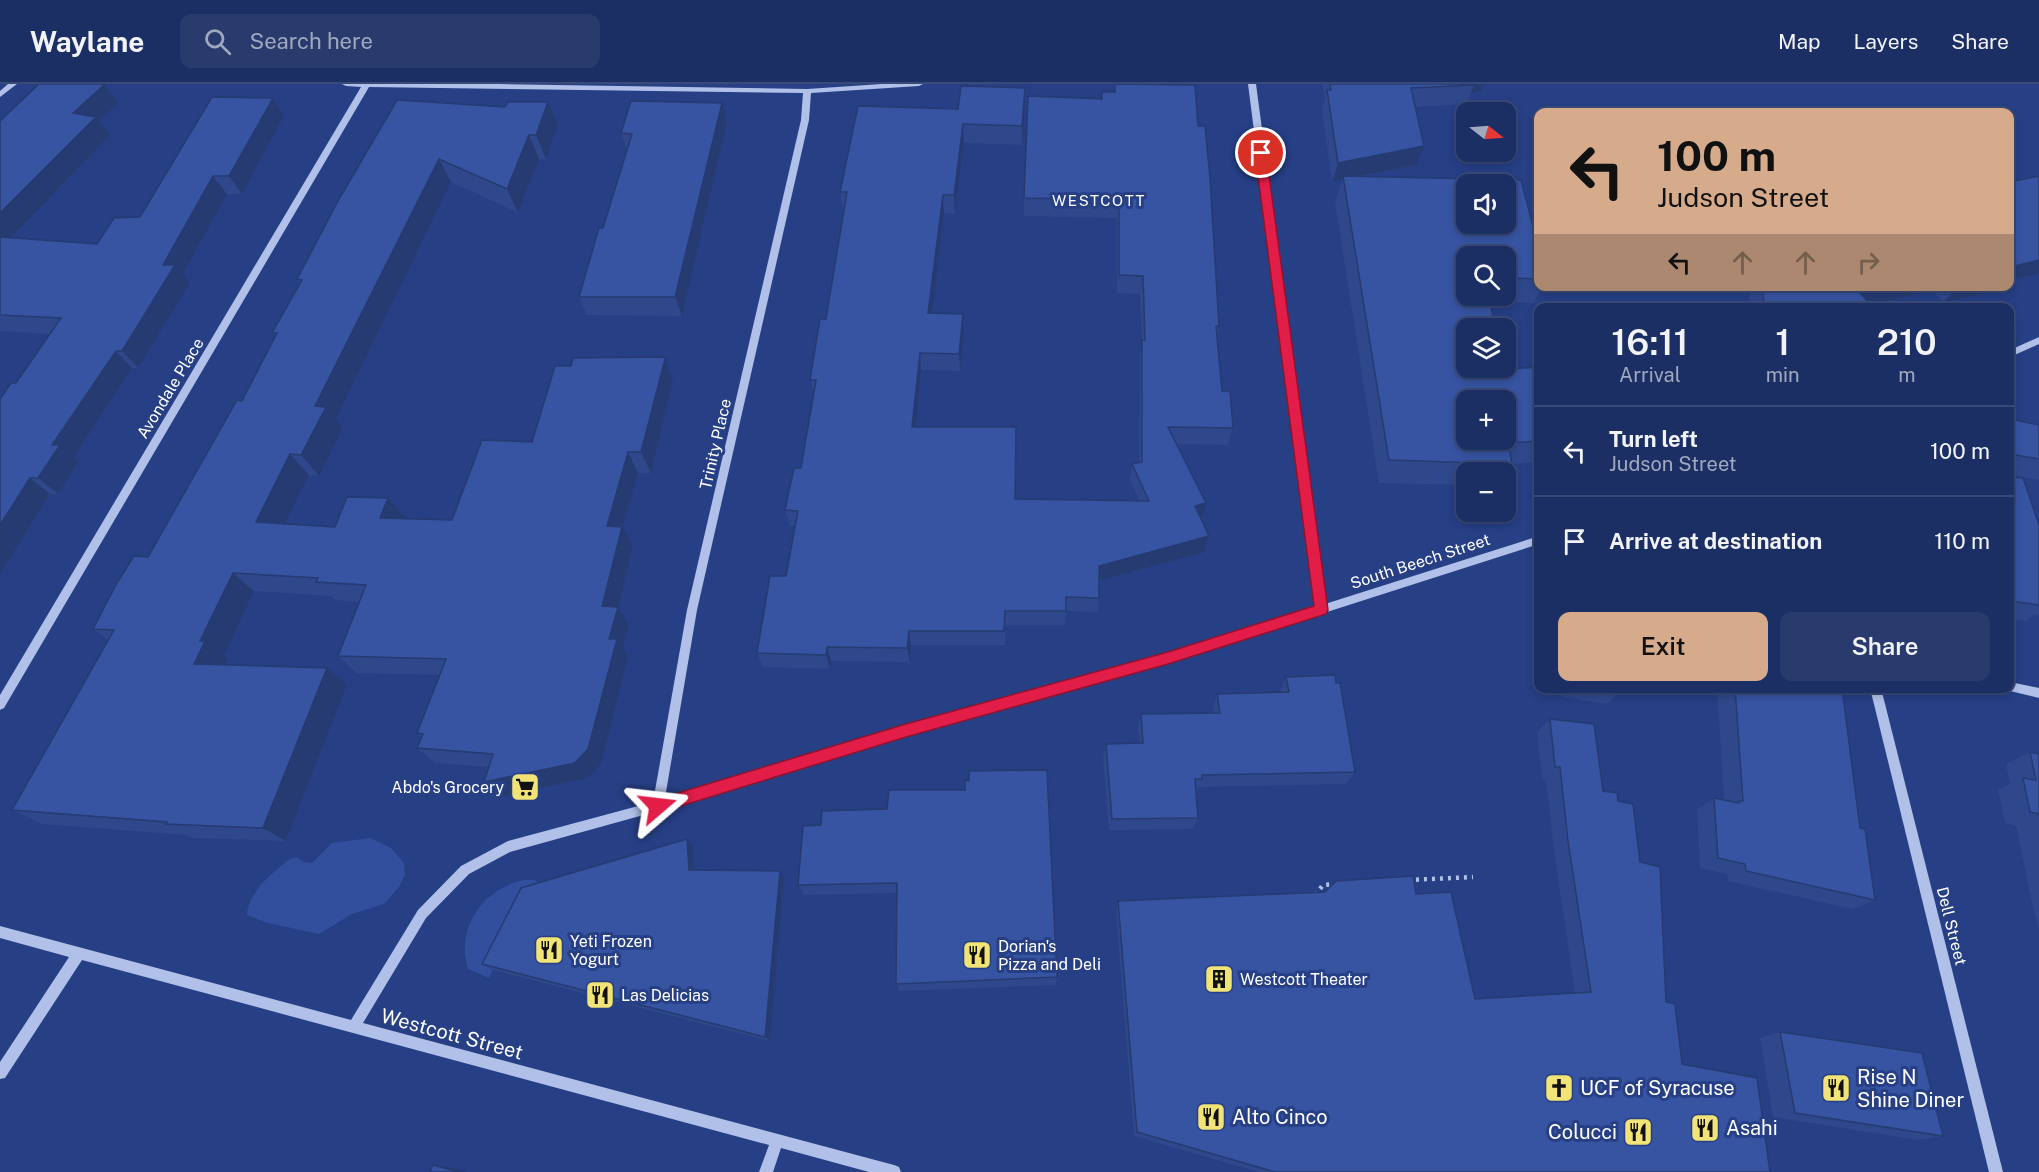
<!DOCTYPE html>
<html lang="en">
<head>
<meta charset="utf-8">
<style>
  :root { --surface:#1c2f64; --page:#293b6d; --text:#f1f3f6; --muted:#a0a9bf; --line:#3a4a78; --accent:#d6ab8b }
  body { margin:0; font-family:"Public Sans",sans-serif; background:var(--page); color:var(--text); height:100vh; display:flex; flex-direction:column; font-size:22px; white-space:nowrap }
  * { box-sizing:border-box; margin:0 }
  p { font-size:20px; color:var(--muted) }
  .icon { flex:none; width:33px; height:33px; fill:none; stroke:currentColor; stroke-width:2; stroke-linecap:round; stroke-linejoin:round }
  .map { position:relative; flex:1; overflow:hidden }
  .details { position:absolute; left:1534px; top:219px; width:480px; height:390px; display:flex; flex-direction:column; background:var(--surface); border-radius:12px; box-shadow:0 3px 9px #0003,0 0 0 2px var(--line) }
  .details>* { flex:none }
  .guide { position:absolute; left:1534px; top:24px; width:480px; height:183px; border-radius:12px; box-shadow:0 3px 9px #0003,0 0 0 2px var(--line); background:#d6ab8b; color:#111; overflow:hidden }
  .needle { width:39px; rotate:107deg }
  .controls { position:absolute; left:1456px; top:18px; display:grid; gap:12px }
  .controls a { display:grid; place-items:center; width:60px; height:60px; border-radius:12px; background:var(--surface); box-shadow:0 3px 9px #0003,0 0 0 2px var(--line); font-size:30px }
  .pin { position:absolute; display:grid; place-items:center; width:51px; height:51px; color:#fff; margin:-26px; border:3px solid #fff; border-radius:50%; box-shadow:0 2px 6px #0007 }
  .me { position:absolute; width:66px; margin:-33px; rotate:73deg; stroke-linejoin:round; filter:drop-shadow(0 0 4px #0008) }
  .turn { display:flex; align-items:center; gap:21px; height:126px; padding:0 24px; font-size:27px }
  .turn .icon { width:78px; height:78px; stroke-width:2.5 }
  .turn b { display:block; font-size:42px; line-height:51px }
  .lanes { display:flex; align-items:center; height:57px; padding:0 24px; background:#0003; justify-content:center; gap:30px; direction:ltr }
  .lanes .off { opacity:.35 }
  .eta { display:flex; justify-content:space-evenly; align-items:center; height:102px; text-align:center }
  .eta b { font-size:36px; font-weight:600; line-height:42px }
  .action { display:flex; gap:12px; margin-top:auto; padding:12px 24px }
  .action a { flex:1; height:69px; border-radius:12px; background:var(--accent); color:#111; font-size:24px; font-weight:600; line-height:69px; text-align:center }
  .action a+a { background:var(--page); color:var(--text) }
  ul { padding:0; list-style:none }
  li { display:flex; align-items:center; gap:18px; height:90px; padding:0 24px; border-top:2px solid var(--line) }
  li div { flex:1 }
  li b { display:block; font-size:22px }
  li em { font-style:normal }
  header { display:flex; align-items:center; gap:36px; box-sizing:border-box; height:84px; padding:0 30px; background:var(--surface); border-bottom:2px solid var(--line) }
  header strong { font-size:28px }
  nav { display:flex; gap:33px; margin-inline-start:auto; font-size:21px }
  .search { width:420px; height:54px; background:var(--page); display:flex; align-items:center; gap:15px; box-sizing:border-box; padding:0 21px; border-radius:12px; color:var(--muted); font-size:22px }
  .map>svg:first-child { display:block }
</style>
</head>
<body>
<header>
<strong>Waylane</strong>
<div class="search"><svg class="icon" aria-label="search" viewBox="0 0 24 24"><circle cx="10" cy="10" r="6"/><path d="M15 15l6 6"/></svg>Search here</div>
<nav><a>Map</a><a>Layers</a><a>Share</a></nav>
</header>
<div class="map">
<svg width="2039" height="1088" viewBox="0 0 2039 1088">
  <rect width="100%" height="100%" fill="#263f85"/>
  <g fill="#314f9d">
    <path d="M370 754 391 764 404 779 405 791 399 803 384 820 352 830 319 850 268 839 247 831C248 809 272 788 290 775L296 773 304 778 312 779 332 759Z"/>
    <path d="M523 796H534L541 800 512 846 489 894 468 885C455 844 483 805 523 796Z"/>
  </g>
  <g fill="none" stroke-linecap="round" stroke-linejoin="round">
    <g stroke="#b0c0e8" stroke-width="4.5" stroke-dasharray="3 5" stroke-linecap="butt">
      <path d="M1408 796 1473 793"/>
      <path d="M1315 811 1323 801 1338 800"/>
    </g>
    <g fill="#b0c0e8" fill-rule="evenodd">
      <path d="M8 0H17L0 13V7Z"/>
      <path d="M342 0H500L807 5 882 0H923L919 2 811 9 809 36 697 526 665 714 906 641 1168 569 1315 523 1248 0H1256L1325 520 1539 452V460L1168 579 906 651 658 727 510 768 469 790 426 834 363 939 894 1081 899 1083 901 1088H869L781 1064 773 1088H759L769 1061 82 876 5 994 0 995V978L69 873 0 854V842L351 936 418 826 461 782 508 757 653 718 687 526 801 36 803 9 369 3 4 624 0 626V611L361 3 346 2Z"/>
      <path d="M2039 253V260L2010 273V266Z"/>
      <path d="M2010 598 2039 604V614L2006 606 2005 604H2010Z"/>
      <path d="M1870 604H1881L2003 1088H1989Z"/>
    </g>
  </g>
  <g fill="#2f488b" fill-rule="evenodd">
    <path d="M1115 0 1198 42 1219 242 1217 252 1222 307 1233 344 1228 361 1177 360 1206 419 1202 435H1201L1209 452 1205 468 1099 496V514L1098 528 1066 527 1065 541H1005V561H911L910 578 831 577 830 585 763 583 757 569 786 492 795 442H790L785 426 801 384 814 309 810 296 826 235 844 126H843L840 108 958 25 1025 23 1022 61 964 59 955 130 944 129 932 229 963 230 964 248 960 287 921 286 916 343 1015 415 1139 417 1130 396 1132 380 1139 379 1140 273 1142 256 1140 210 1117 209V134L1024 132V114L1102 15V8H1114Z"/>
    <path d="M1322 0H1484L1481 7 1471 9 1466 20 1416 23 1417 81 1358 93 1539 165V202H1543L1534 219 1490 218 1506 285 1539 283V378L1512 380 1506 390V388H1467V401L1379 399 1335 118 1342 96 1332 98 1322 25 1325 14ZM1467 172H1506V212H1467Z"/>
    <path d="M273 14 284 32 242 110H227L183 190 190 199 138 284H132L74 373 79 377 58 410H50L0 490 16 299 50 250 0 247V37L119 19 99 37 110 51 11 154 97 160 140 133Z"/>
    <path d="M397 16 558 41 546 75H539L518 129 451 98 336 335 343 344 319 392 309 391 285 440 335 443 405 434 404 435 452 436 532 358 673 297 651 389H638L623 443 633 462 618 523 629 541 623 564 628 573 601 680 588 694 500 713 489 683 435 679 417 664 421 654 417 649 439 591 357 589 338 572 359 518 335 516 331 512 254 507 224 572 228 574 225 581 327 584 347 601 286 757 192 754 187 751 42 740 12 726 108 556 93 545 148 473 242 317 275 253 272 249 300 199 297 195Z"/>
    <path d="M722 19 727 38 682 232 587 231 579 213 603 144 627 66 621 49Z"/>
    <path d="M1752 202H1993L1986 209 1944 218 1932 206 1871 220 1874 224H1750L1749 206Z"/>
    <path d="M2010 335 2039 341V396L2010 391Z"/>
    <path d="M2010 393 2039 441V532L2035 531 2026 537 2010 535Z"/>
    <path d="M1286 593 1355 688 1346 700 1199 703 1198 707H1196L1198 734 1193 745 1109 746 1103 673 1106 660 1140 659 1138 643 1141 630 1214 629 1213 624 1217 610 1280 608Z"/>
    <path d="M1561 604H1621V606L1607 620 1562 613Z"/>
    <path d="M1717 604H1842L1860 744 1875 816 1853 825 1728 797 1727 790 1700 784 1697 725 1714 714 1724 716Z"/>
    <path d="M1550 635 1603 707 1618 717 1640 778 1666 918 1682 980 1770 1088H1258L1134 1052 1116 827 1118 817 1416 810 1475 915 1575 909 1554 767 1546 695H1542L1537 648Z"/>
    <path d="M2030 668 2039 670V847L2032 819 2016 742 2005 739 1998 706 2010 700 2006 680Z"/>
    <path d="M803 742 1057 893 1056 901 899 907 896 900 897 809 804 811 798 801Z"/>
    <path d="M687 755 693 762 695 786 784 794 770 957 492 886 482 880Z"/>
    <path d="M1780 948 1943 1052 1917 1056 1773 1033 1760 954Z"/>
  </g>
  <g fill="#263b71">
    <path d="M1470 0H1484L1481 7 1471 9 1474 1Z"/>
    <path d="M104 1 119 19 99 37 110 51 0 165V129L73 29Z"/>
    <path d="M1025 4V23L1022 61V42Z"/>
    <path d="M273 14 284 32 242 110 229 92Z"/>
    <path d="M548 18 558 41 546 75 536 51Z"/>
    <path d="M722 19 727 38 682 232 675 213Z"/>
    <path d="M963 40 964 59 955 130 954 111Z"/>
    <path d="M529 51 539 75 518 129 507 105Z"/>
    <path d="M1424 62 1417 81 1343 95V92L1342 96 1332 98 1338 79Z"/>
    <path d="M439 75 451 98 336 335 343 344 319 392 301 371 315 322Z"/>
    <path d="M213 92 227 110 183 190 190 199 138 284 122 267 163 181Z"/>
    <path d="M943 111 944 129 930 247 928 229Z"/>
    <path d="M2039 176V188L2037 190 2010 196V183Z"/>
    <path d="M1887 202H1936L1932 206 1858 224 1860 209Z"/>
    <path d="M1959 202H1993L1986 209 1944 218Z"/>
    <path d="M963 230 964 248 960 287 959 270Z"/>
    <path d="M116 267 132 284 74 373 79 377 58 410 38 394 52 361Z"/>
    <path d="M920 269 921 286 915 359 912 343Z"/>
    <path d="M665 275 673 297 651 389 641 368Z"/>
    <path d="M628 368 638 389 623 443 633 462 618 523 629 541 623 564 628 573 601 680 588 694 500 713 484 698 609 555 602 522 607 442Z"/>
    <path d="M290 370 309 391 276 458 256 438Z"/>
    <path d="M30 394 50 410 0 490V441Z"/>
    <path d="M388 414 405 434 397 454 380 434Z"/>
    <path d="M1206 419 1202 435 1191 438 1195 422Z"/>
    <path d="M1209 452 1205 468 1097 497 1099 482Z"/>
    <path d="M233 489 254 507 224 572 228 574 217 597 194 580 200 557Z"/>
    <path d="M909 547 911 561 910 578 907 564Z"/>
    <path d="M827 563 831 577 830 585 826 571Z"/>
    <path d="M327 584 347 601 286 757 263 744Z"/>
    <path d="M687 755 693 762 695 793 689 786Z"/>
    <path d="M780 787 784 794 770 957 765 953Z"/>
    <path d="M433 1081 458 1085 468 1088H458Z"/>
  </g>
  <g fill="#3754a2" stroke="#263b71" stroke-width="1.5" fill-rule="evenodd">
    <path d="M39 0H99L104 1 73 29 96 33 0 129V37Z"/>
    <path d="M1115 0 1195 1 1198 42H1205L1210 94 1219 242H1216L1222 307H1230L1233 344 1168 343 1206 419 1195 422 1209 452 1099 482V514L1066 513V527H1005L1004 547H909L907 564 827 563 826 571 757 569 770 492H786L798 427 785 426 794 384H801L816 296H810L820 235H826L847 108H840L858 22 958 25 961 2 1025 4 1022 42 963 40 954 111H943L928 229 963 230 959 270 920 269 912 343H1016L1015 415 1149 417 1132 380 1142 378V256H1145L1143 192 1119 191V116L1024 114 1028 12 1102 15V8H1115Z"/>
    <path d="M1330 0H1474V1L1411 4 1424 62 1338 79 1327 6H1331Z"/>
    <path d="M212 13 273 14 229 92H213L163 181H175L122 267H116L52 361H60L38 394H30L0 441V315L11 299H16L61 234 0 231V153L97 160 114 134 140 133Z"/>
    <path d="M397 16 505 23 508 18H548L536 51H529L507 105 439 75 315 322 326 323 301 371 290 370 256 438 335 443 347 413 388 414 380 434 452 436 482 356 532 358 555 282H571L573 274 663 273 665 275 641 368H628L607 442 622 443 602 522 618 523 609 555H617L588 665 575 679 484 698 493 670 417 664 423 650 417 649 446 575 338 572 366 501 316 498 318 494 233 489 200 557H205L194 580 327 584 263 744 166 740 167 738 12 726 114 546 93 545 117 499 134 472 148 473 237 316 242 317 277 249H272L302 196 297 195 338 117Z"/>
    <path d="M631 17 722 19 675 213H579L599 144H603L632 50 621 49Z"/>
    <path d="M1343 92 1521 96 1539 165V195L1506 194V172H1467V212H1488L1496 244H1467V284H1506V285L1539 283V357L1508 359 1512 380 1389 376ZM1467 100H1506V140H1467ZM1467 316H1506V356H1467Z"/>
    <path d="M2039 92V176L2010 183V98Z"/>
    <path d="M1763 202H1887L1860 209 1874 224H1764Z"/>
    <path d="M2010 335 2039 341V375L2010 370Z"/>
    <path d="M2010 393 2023 394 2039 441V521L2010 517Z"/>
    <path d="M1335 591 1336 599H1340L1355 688 1202 691V695H1195L1198 734 1112 735 1106 660 1143 659 1141 630 1220 629 1217 610 1289 608 1286 593Z"/>
    <path d="M1608 604H1621V606Z"/>
    <path d="M1735 604H1842L1860 744 1865 745 1875 816 1746 787 1745 780 1718 774 1714 714 1739 719V717H1743Z"/>
    <path d="M1550 635 1594 640 1603 707 1617 709 1618 717 1633 720 1640 778 1660 783 1666 918 1675 920 1682 980 1757 994 1770 1088H1275L1137 1048 1118 817 1325 808 1336 797 1413 792 1416 810 1451 808 1475 915 1591 908 1568 757 1560 683H1555Z"/>
    <path d="M2030 668 2039 670V730L2030 728 2023 694 2036 696Z"/>
    <path d="M1047 686 1057 893 896 900 897 799 798 801 803 742 821 741 822 727 887 725 889 706H965V696L969 697V687Z"/>
    <path d="M687 755 689 786 780 787 765 953 482 880 521 804Z"/>
    <path d="M1780 948 1922 969 1943 1052 1795 1029Z"/>
    <path d="M433 1081 458 1088H430Z"/>
  </g>
  <path fill="#e11d48" stroke="#92132f" stroke-width="1.5" d="M1261 65 1266 69 1328 526 1326 530 1168 580 906 653 658 729 653 727 651 722 653 717 658 715 906 640 1168 568 1314 522 1255 69Z"/>
  <defs>
    <g id="supermarket-square" transform="scale(1.5)"><rect x="-9" y="-9" width="18" height="18" rx="4" fill="#f1e375" stroke="#263f85"/><path d="M-6-5.5h2.5l.6 2H6L4.5 2H-2.5L-4.4-4H-6ZM-1.5 3.2a1.3 1.3 0 1 0 .1 0ZM3 3.2a1.3 1.3 0 1 0 .1 0Z" fill="#111"/></g>
    <g id="restaurant-square" transform="scale(1.5)"><rect x="-9" y="-9" width="18" height="18" rx="4" fill="#f1e375" stroke="#263f85"/><path d="M-5-6h1v4h1v-4h1v4h1v-4h1v5L-1.5 .5V6h-2V.5L-5-1ZM5-6V6H3V1.5H1.5Q1.5-4 5-6Z" fill="#111"/></g>
    <g id="building-square" transform="scale(1.5)"><rect x="-9" y="-9" width="18" height="18" rx="4" fill="#f1e375" stroke="#263f85"/><path d="M-4-6H4V6H1V3H-1V6H-4ZM-2.5-4.3h1.7v1.8h-1.7ZM.8-4.3h1.7v1.8H.8ZM-2.5-1h1.7V.8h-1.7ZM.8-1h1.7V.8H.8Z" fill="#111"/></g>
    <g id="church-square" transform="scale(1.5)"><rect x="-9" y="-9" width="18" height="18" rx="4" fill="#f1e375" stroke="#263f85"/><path d="M-1.2-6h2.4v3.5h3.3v2.4h-3.3V6h-2.4V-.1h-3.3v-2.4h3.3Z" fill="#111"/></g>
  </defs>
  <g fill-rule="evenodd">
    <use href="#supermarket-square" x="525" y="703"/>
    <use href="#restaurant-square" x="549" y="866"/>
    <use href="#restaurant-square" x="977" y="871"/>
    <use href="#building-square" x="1219" y="895"/>
    <use href="#restaurant-square" x="600" y="911"/>
    <use href="#church-square" x="1559" y="1004"/>
    <use href="#restaurant-square" x="1836" y="1004"/>
    <use href="#restaurant-square" x="1211" y="1033"/>
    <use href="#restaurant-square" x="1705" y="1044"/>
    <use href="#restaurant-square" x="1638" y="1048"/>
  </g>
  <g text-anchor="middle" stroke-width="6" stroke-linejoin="round" paint-order="stroke">
    <g font-size="15" letter-spacing="1.5" fill="#fff" stroke="#263f85">
      <text x="1099" y="122">WESTCOTT</text>
    </g>
    <g font-size="16" fill="#fff" stroke="#263f85">
      <text transform="translate(170 304) rotate(-59)" y="6">Avondale Place</text>
      <text transform="translate(715 360) rotate(-77)" y="6">Trinity Place</text>
      <text transform="translate(1420 477) rotate(-18)" y="6">South Beech Street</text>
      <text transform="translate(1952 842) rotate(76)" y="6">Dell Street</text>
    </g>
    <g font-size="16" fill="#fff" stroke="#263f85" text-anchor="start">
      <text x="504" y="709" text-anchor="end">Abdo's Grocery</text>
      <text x="570" y="863">Yeti Frozen<tspan x="570" dy="18">Yogurt</tspan></text>
      <text x="998" y="868">Dorian's<tspan x="998" dy="18">Pizza and Deli</tspan></text>
      <text x="1240" y="901">Westcott Theater</text>
      <text x="621" y="917">Las Delicias</text>
    </g>
    <g font-size="20" fill="#fff" stroke="#263f85">
      <text transform="translate(452 950) rotate(15)" y="7">Westcott Street</text>
    </g>
    <g font-size="20" fill="#fff" stroke="#263f85" text-anchor="start">
      <text x="1857" y="1000">Rise N<tspan x="1857" dy="23">Shine Diner</tspan></text>
      <text x="1580" y="1011">UCF of Syracuse</text>
      <text x="1232" y="1040">Alto Cinco</text>
      <text x="1726" y="1051">Asahi</text>
      <text x="1617" y="1055" text-anchor="end">Colucci</text>
    </g>
  </g>
</svg>
<div class="controls">
<a><svg class="needle" viewBox="-14 -14 28 28"><path d="M0-13l5 13h-10z" fill="#e53935"/><path d="M0 13l5-13h-10z" fill="#a0a9bf"/></svg></a>
<a><svg class="icon" aria-label="sound" viewBox="0 0 24 24"><path d="M4 9h4l5-4v14l-5-4H4zM17 9q2 3 0 6"/></svg></a>
<a><svg class="icon" aria-label="search" viewBox="0 0 24 24"><circle cx="10" cy="10" r="6"/><path d="M15 15l6 6"/></svg></a>
<a><svg class="icon" aria-label="layers" viewBox="0 0 24 24"><path d="M12 4l9 5-9 5-9-5zM3 14l9 5 9-5"/></svg></a>
<a>+</a>
<a>−</a>
</div>
<div class="pin" style="left:1261px;top:69px;background:#d93025"><svg class="icon" aria-label="arrive" viewBox="0 0 24 24"><path d="M6 21V4h12l-3 4 3 4H6"/></svg></div>
<svg class="me" style="left:658px;top:722px" viewBox="-20 -20 40 40"><path d="M0-17L14 15 0 8-14 15z" fill="#e11d48" stroke="#fff" stroke-width="4"/></svg>
<div class="guide">
<div class="turn"><svg class="icon" aria-label="left" viewBox="0 0 24 24"><path d="M17 20v-9H6M10 6l-5 5 5 5"/></svg><div><b>100 m</b>Judson Street</div></div>
<div class="lanes"><svg class="icon" aria-label="left" viewBox="0 0 24 24"><path d="M17 20v-9H6M10 6l-5 5 5 5"/></svg><svg class="icon off" aria-label="ahead" viewBox="0 0 24 24"><path d="M12 20V5M6 11l6-6 6 6"/></svg><svg class="icon off" aria-label="ahead" viewBox="0 0 24 24"><path d="M12 20V5M6 11l6-6 6 6"/></svg><svg class="icon off" aria-label="right" viewBox="0 0 24 24"><path d="M7 20v-9h11M14 6l5 5-5 5"/></svg></div>
</div>
<section class="details">
<div class="eta">
<div><b>16:11</b><p>Arrival</p></div>
<div><b>1</b><p>min</p></div>
<div><b>210</b><p>m</p></div>
</div>
<ul>
<li><svg class="icon" aria-label="left" viewBox="0 0 24 24"><path d="M17 20v-9H6M10 6l-5 5 5 5"/></svg><div><b>Turn left</b><p>Judson Street</p></div><em>100 m</em></li>
<li><svg class="icon" aria-label="arrive" viewBox="0 0 24 24"><path d="M6 21V4h12l-3 4 3 4H6"/></svg><div><b>Arrive at destination</b></div><em>110 m</em></li>
</ul>
<div class="action"><a>Exit</a><a>Share</a></div>
</section>
</div>
</body>
</html>
